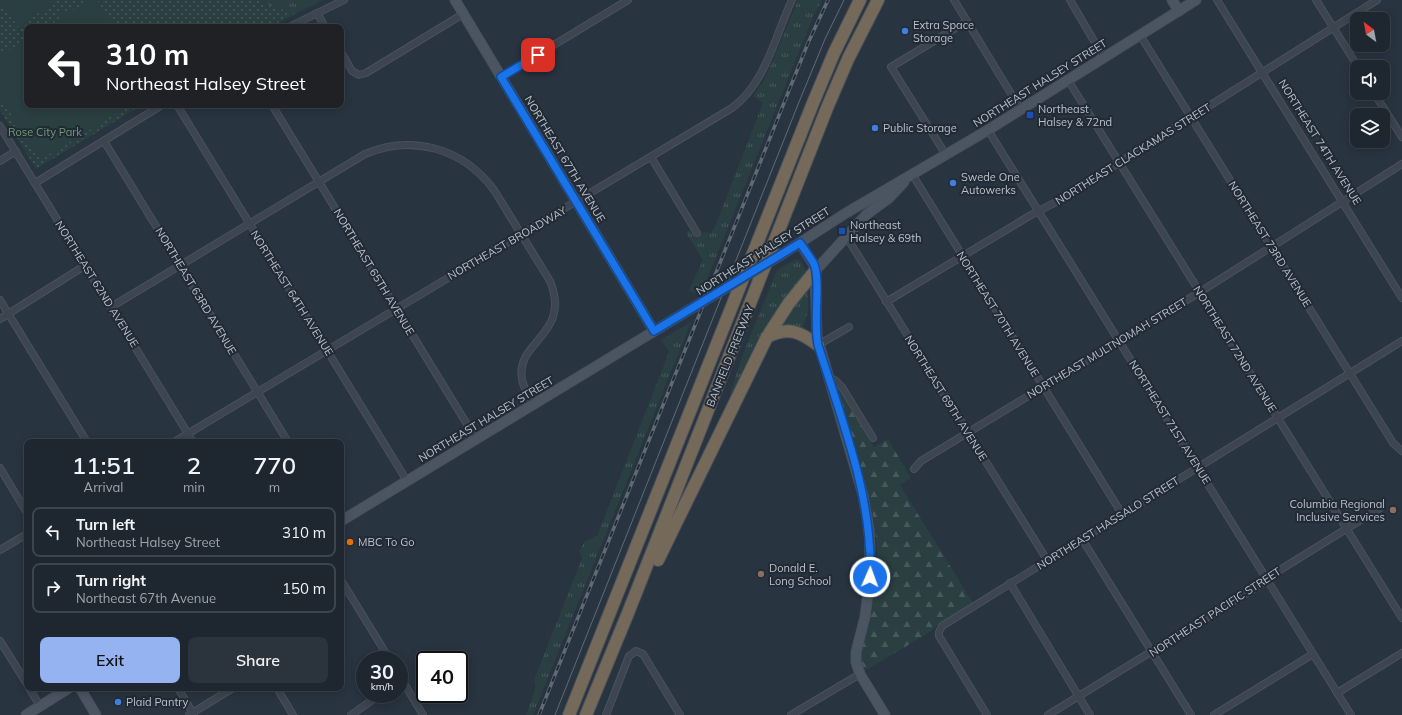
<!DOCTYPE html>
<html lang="en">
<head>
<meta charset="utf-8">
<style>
  :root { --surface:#1e2730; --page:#2b333c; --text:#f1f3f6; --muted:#a1a5ab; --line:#3c444c; --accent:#95b2f1 }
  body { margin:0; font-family:Mulish,sans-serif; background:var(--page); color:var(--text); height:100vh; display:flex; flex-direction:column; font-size:15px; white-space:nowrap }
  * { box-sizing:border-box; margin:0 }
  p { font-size:13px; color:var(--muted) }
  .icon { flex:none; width:22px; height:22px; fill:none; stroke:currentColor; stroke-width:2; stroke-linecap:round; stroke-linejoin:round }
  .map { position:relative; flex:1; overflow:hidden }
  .details { position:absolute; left:24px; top:439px; width:320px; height:252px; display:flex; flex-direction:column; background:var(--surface); border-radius:8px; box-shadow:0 2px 10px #0003,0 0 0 1px var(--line) }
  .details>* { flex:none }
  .top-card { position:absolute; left:24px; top:24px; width:320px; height:84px; border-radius:8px; box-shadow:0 2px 10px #0003,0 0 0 1px var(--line); background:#202124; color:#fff; overflow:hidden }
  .needle { width:26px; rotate:328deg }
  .controls { position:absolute; left:1350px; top:12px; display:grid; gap:8px }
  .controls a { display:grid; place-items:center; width:40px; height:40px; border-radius:8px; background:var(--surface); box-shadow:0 2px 10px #0003,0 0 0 1px var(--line); font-size:20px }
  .speed { position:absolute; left:356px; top:651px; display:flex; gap:8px; font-size:20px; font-weight:700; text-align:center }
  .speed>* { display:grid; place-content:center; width:52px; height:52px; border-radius:50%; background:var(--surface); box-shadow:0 2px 10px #0003,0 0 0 1px var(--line); line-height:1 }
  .speed small { font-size:10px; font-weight:400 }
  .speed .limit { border:2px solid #111; border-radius:6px; background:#fff; color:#111 }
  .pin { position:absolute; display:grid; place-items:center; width:34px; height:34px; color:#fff; margin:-17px; border-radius:8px; box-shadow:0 2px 6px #0006 }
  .me { position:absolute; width:44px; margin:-22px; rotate:2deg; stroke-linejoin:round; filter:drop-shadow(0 0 3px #0008) }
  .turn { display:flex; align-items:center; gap:14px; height:84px; padding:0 16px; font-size:18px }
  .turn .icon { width:52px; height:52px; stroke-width:2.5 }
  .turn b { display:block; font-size:28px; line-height:34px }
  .eta { display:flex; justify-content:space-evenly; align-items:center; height:68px; text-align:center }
  .eta b { font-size:24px; font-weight:600; line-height:28px }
  .action { display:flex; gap:8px; margin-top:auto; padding:8px 16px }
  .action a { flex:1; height:46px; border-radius:8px; background:var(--accent); color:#111; font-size:16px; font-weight:600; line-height:46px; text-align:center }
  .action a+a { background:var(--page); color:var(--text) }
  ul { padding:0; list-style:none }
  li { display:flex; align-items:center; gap:12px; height:50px; margin:0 8px 6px; padding:0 8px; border:2px solid var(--line); border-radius:8px }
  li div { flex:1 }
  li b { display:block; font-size:15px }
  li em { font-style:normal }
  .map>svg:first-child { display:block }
</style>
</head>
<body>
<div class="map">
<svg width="1402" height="715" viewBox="0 0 1402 715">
  <defs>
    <pattern id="grass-tufts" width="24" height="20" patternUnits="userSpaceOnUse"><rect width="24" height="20" fill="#2a3f41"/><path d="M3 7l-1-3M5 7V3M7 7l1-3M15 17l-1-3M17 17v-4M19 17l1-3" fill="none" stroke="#47595b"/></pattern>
    <pattern id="forest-firs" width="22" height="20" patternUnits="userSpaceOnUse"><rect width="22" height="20" fill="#2a3f41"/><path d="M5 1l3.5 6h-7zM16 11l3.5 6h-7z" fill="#47595b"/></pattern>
    <pattern id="park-dots" width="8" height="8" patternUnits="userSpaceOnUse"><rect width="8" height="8" fill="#2a3f41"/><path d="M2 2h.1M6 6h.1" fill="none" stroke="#47595b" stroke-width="1.8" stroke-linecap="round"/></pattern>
  </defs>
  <rect width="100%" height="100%" fill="#283440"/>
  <g fill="url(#grass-tufts)">
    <path d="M255 0H323L295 14Z"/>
    <path d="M798 0H822L813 17 704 287 695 293 689 290 703 260 686 233 689 230 697 239 704 232 710 233 714 229 763 103 753 96 765 79Z"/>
    <path d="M796 259 801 261 806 271 773 315 753 349 732 394H730L741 359 777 270Z"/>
    <path d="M806 289 808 291V312L803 325 805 330 778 328Z"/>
    <path d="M691 322 533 715H526L536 686 534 680 582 558 579 551 585 541 597 536 669 352 661 340Z"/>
  </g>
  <path fill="url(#forest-firs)" d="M838 389 874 447 888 439 911 478 900 485 973 603 936 626 933 630 865 671 861 660V650C868 618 878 588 877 555 876 498 851 443 836 390Z"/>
  <path fill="url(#park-dots)" d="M0 0H255L295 14 270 27H27V105H142L36 169 0 110Z"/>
  <g fill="#2a3f41">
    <path d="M0 0H49L52 4 18 27Z"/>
    <path d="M90 0H97L114 27H47L58 20 62 12 67 14Z"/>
    <path d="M27 39V105H130L40 160 0 97V56Z"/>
  </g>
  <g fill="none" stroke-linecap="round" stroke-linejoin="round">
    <g stroke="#49515c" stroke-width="8">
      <g id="street">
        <path d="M954 0 1021 110"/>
        <path d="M1070 0 1104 58"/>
        <path d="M1217 0 1402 298"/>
        <path d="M1316 0 1358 67"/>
        <path d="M317 13 325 27"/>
        <path d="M289 27 344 0"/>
        <path d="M1140 35 1393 443 1402 451"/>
        <path d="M341 52 352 71 359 75 366 73 463 14"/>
        <path d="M501 77 628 0"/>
        <path d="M1068 80 1402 618"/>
        <path d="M1374 93 1402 137"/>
        <path d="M177 105 407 481"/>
        <path d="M272 105 476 439"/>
        <path d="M0 126 193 442"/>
        <path d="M988 130 1351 715"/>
        <path d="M104 141 288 442"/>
        <path d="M946 155 891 67 967 21"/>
        <path d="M651 157 697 233"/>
        <path d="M0 161 16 151"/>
        <path d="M912 174 1122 514"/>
        <path d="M35 183 162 105"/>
        <path d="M846 236 1047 560"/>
        <path d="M0 300 87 442"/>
        <path d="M886 302 1031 215 1060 200 1377 0"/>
        <path d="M111 307 365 154C412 134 463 148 494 190L550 281C572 335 515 341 522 379 523 388 529 396 534 404"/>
        <path d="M0 319 86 265"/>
        <path d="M818 345 849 327"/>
        <path d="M829 377 836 381 842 387 873 438"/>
        <path d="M174 442 732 108C766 83 775 36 792 0"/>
        <path d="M0 468 27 513"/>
        <path d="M914 469 921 461 1200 292 1402 164"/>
        <path d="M1082 539 1191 715"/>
        <path d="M0 550 27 534"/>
        <path d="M341 580 390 660"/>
        <path d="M1010 583 1090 715"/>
        <path d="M0 641 27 684"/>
        <path d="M399 675 423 715"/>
        <path d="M29 688 40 706"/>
        <path d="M178 688 194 715"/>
        <path d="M277 688 293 715"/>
        <path d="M1337 693 1402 653"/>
        <path d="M189 715 233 688"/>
        <path d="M351 715 381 694"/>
        <path d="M606 715 629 656 636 651 643 654 680 715"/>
        <path d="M791 715 860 674"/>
        <path d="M987 715 939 636V632L942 626 1402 341"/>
        <path d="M1048 715 1260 585 1275 573 1380 508"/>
        <path d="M1214 715 1313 654"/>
      </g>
    </g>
    <g stroke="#49515c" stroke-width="11">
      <g id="secondary">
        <path d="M455 0 654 331"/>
        <path d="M1172 0 1179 11"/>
        <path d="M800 243 814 265 815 271 817 337 863 495 869 529 870 548 868 593 865 617 856 652V662L860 674 885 715"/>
        <path d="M784 253 846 213 988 130 1196 0"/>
        <path d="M815 271 867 214 889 198 904 182"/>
        <path d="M341 521 689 310"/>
        <path d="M80 688 96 715"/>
        <path d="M26 715 69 688"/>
      </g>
    </g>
    <g stroke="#47505a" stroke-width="14">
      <g id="highway">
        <path d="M767 337C789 326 800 332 818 345"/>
        <path d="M658 560 767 337 789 303 815 271"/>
        <path d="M569 715 813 103 834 53 860 0"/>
        <path d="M586 715 628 613 827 108 848 59 878 0"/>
      </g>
    </g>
    <use href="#street" stroke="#3c4550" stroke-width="6"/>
    <use href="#secondary" stroke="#4b5562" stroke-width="9"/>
    <use href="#highway" stroke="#75695a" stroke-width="12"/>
    <path stroke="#5f6a76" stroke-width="1" d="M555 715 799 102 825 39 844 0"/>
    <g stroke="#5f6a76" stroke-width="3.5">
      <path id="rail" d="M539 715 808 43 828 0"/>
    </g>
    <use href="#rail" stroke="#212a35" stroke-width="2" stroke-dasharray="6" stroke-linecap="butt"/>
    <g stroke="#49515c" stroke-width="11" stroke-linecap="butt">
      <path id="secondary-bridge" d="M689 310 784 253"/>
    </g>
    <use href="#secondary-bridge" stroke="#4b5562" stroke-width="9"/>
  </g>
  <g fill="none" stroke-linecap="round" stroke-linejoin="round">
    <g stroke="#114b97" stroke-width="10">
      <path id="route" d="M538 55 501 77 654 331 800 243C805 250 810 257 814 264 821 282 813 322 818 345 842 421 873 497 870 577"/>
    </g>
    <use href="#route" stroke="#1a73e8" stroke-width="7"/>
  </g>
  <g fill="#3f7fe0" stroke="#212a35" stroke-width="1.5">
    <circle cx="905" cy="31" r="4"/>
    <circle cx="875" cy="128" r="4"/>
    <circle cx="953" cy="183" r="4"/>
    <circle cx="118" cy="702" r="4"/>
  </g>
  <g fill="#1a4fb4" stroke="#212a35" stroke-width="1.5">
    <rect x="1026" y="111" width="8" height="8" rx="2"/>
    <rect x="838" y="227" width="8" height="8" rx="2"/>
  </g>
  <g fill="#8d6e63" stroke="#212a35" stroke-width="1.5">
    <circle cx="1393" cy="510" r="4"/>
    <circle cx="761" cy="574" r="4"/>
  </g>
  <circle fill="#e8710a" stroke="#212a35" stroke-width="1.5" cx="350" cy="542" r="4"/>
  <g text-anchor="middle" stroke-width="4" stroke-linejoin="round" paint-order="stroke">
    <g font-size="11" fill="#b9c1ca" stroke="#212a35" text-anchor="start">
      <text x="913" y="29">Extra Space<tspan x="913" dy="13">Storage</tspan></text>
      <text x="1038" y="113">Northeast<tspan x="1038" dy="13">Halsey &amp; 72nd</tspan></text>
      <text x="883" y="132">Public Storage</text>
      <text x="961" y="181">Swede One<tspan x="961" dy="13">Autowerks</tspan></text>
      <text x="850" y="229">Northeast<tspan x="850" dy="13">Halsey &amp; 69th</tspan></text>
      <text x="1385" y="508" text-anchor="end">Columbia Regional<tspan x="1385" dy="13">Inclusive Services</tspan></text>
      <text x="358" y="546">MBC To Go</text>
      <text x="769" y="572">Donald E.<tspan x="769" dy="13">Long School</tspan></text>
      <text x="126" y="706">Plaid Pantry</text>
    </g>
    <g font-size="11" fill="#b9c1ca" stroke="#212a35">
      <text transform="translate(1040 83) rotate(-32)" y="4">NORTHEAST HALSEY STREET</text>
      <text transform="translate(1320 142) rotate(58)" y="4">NORTHEAST 74TH AVENUE</text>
      <text transform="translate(1133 154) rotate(-32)" y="4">NORTHEAST CLACKAMAS STREET</text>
      <text transform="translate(565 159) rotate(59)" y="4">NORTHEAST 67TH AVENUE</text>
      <text transform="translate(507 243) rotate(-30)" y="4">NORTHEAST BROADWAY</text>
      <text transform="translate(1270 244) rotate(58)" y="4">NORTHEAST 73RD AVENUE</text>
      <text transform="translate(763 251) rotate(-32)" y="4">NORTHEAST HALSEY STREET</text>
      <text transform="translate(374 272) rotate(59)" y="4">NORTHEAST 65TH AVENUE</text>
      <text transform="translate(97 284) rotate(58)" y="4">NORTHEAST 62ND AVENUE</text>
      <text transform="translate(196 291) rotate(59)" y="4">NORTHEAST 63RD AVENUE</text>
      <text transform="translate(292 293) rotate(58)" y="4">NORTHEAST 64TH AVENUE</text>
      <text transform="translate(998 314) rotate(58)" y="4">NORTHEAST 70TH AVENUE</text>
      <text transform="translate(1107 348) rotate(-31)" y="4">NORTHEAST MULTNOMAH STREET</text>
      <text transform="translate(1235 349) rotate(58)" y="4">NORTHEAST 72ND AVENUE</text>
      <text transform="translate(730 356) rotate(-68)" y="4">BANFIELD FREEWAY</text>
      <text transform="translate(946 398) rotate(58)" y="4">NORTHEAST 69TH AVENUE</text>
      <text transform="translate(486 419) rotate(-31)" y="4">NORTHEAST HALSEY STREET</text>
      <text transform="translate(1170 422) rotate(58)" y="4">NORTHEAST 71ST AVENUE</text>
      <text transform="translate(1108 523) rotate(-32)" y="4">NORTHEAST HASSALO STREET</text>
      <text transform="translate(1215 612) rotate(-33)" y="4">NORTHEAST PACIFIC STREET</text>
    </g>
    <g font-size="11" fill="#729979" stroke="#212a35">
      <text x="45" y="136">Rose City Park</text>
    </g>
  </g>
</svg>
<div class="controls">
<a><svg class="needle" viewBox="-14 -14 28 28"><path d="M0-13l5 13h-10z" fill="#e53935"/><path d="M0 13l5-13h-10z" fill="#a1a5ab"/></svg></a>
<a><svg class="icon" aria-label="sound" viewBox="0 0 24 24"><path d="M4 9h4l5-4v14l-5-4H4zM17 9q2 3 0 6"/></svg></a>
<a><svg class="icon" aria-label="layers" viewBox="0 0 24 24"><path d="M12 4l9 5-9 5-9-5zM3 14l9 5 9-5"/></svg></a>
</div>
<div class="speed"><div>30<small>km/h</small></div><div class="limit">40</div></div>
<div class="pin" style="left:538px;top:55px;background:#d93025"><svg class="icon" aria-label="arrive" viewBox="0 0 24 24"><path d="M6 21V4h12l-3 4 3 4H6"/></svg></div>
<svg class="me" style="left:870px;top:577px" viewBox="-20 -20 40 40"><circle r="17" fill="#1a73e8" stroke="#fff" stroke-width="3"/><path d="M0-11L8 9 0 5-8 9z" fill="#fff"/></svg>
<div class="top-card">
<div class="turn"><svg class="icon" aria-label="left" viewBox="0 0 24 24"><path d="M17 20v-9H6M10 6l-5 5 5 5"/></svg><div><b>310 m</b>Northeast Halsey Street</div></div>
</div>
<section class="details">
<div class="eta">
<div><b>11:51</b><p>Arrival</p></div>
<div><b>2</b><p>min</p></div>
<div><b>770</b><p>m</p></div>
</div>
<ul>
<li><svg class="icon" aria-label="left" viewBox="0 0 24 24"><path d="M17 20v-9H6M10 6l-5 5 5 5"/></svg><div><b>Turn left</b><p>Northeast Halsey Street</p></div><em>310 m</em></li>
<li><svg class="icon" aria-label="right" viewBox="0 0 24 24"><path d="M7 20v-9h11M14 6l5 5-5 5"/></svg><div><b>Turn right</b><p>Northeast 67th Avenue</p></div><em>150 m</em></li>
</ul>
<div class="action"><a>Exit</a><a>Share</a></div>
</section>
</div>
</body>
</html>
